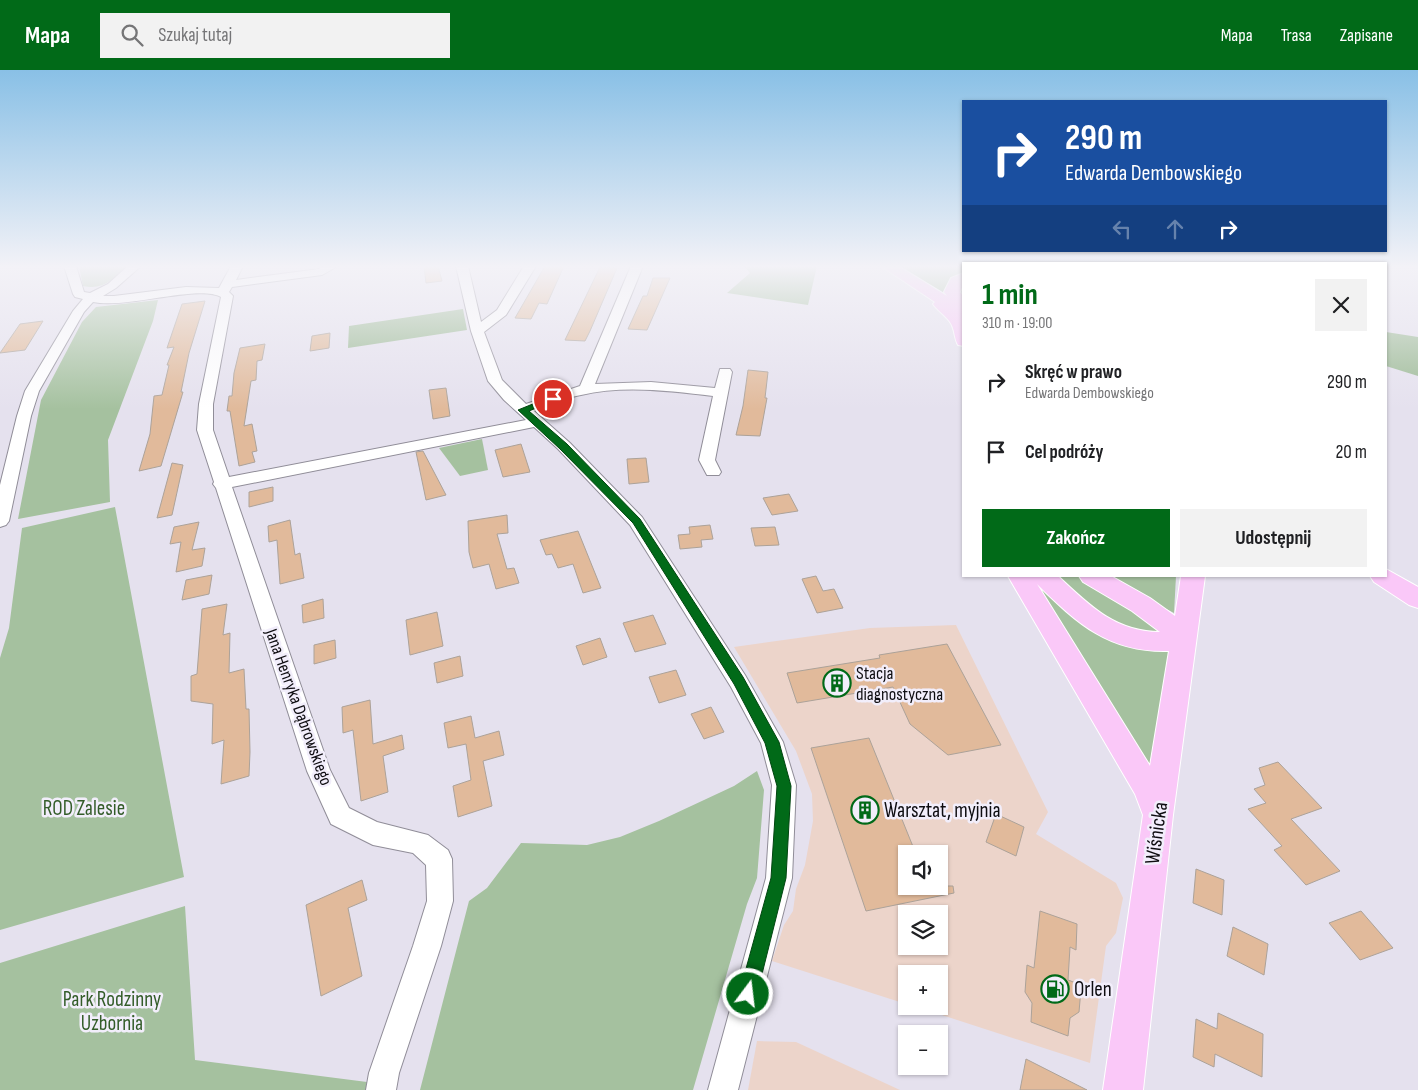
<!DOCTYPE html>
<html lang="pl">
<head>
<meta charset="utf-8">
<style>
  :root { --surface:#fff; --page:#f2f2f2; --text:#202124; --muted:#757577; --accent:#016a18 }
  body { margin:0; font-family:"Sofia Sans Condensed",sans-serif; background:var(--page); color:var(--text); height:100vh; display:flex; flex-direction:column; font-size:19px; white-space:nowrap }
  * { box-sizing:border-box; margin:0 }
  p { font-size:16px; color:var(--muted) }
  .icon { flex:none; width:28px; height:28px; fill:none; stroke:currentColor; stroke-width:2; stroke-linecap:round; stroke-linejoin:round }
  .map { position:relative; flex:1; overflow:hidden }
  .drawer { position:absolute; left:962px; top:192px; width:425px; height:315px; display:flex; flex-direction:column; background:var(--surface); border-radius:0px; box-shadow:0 1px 4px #0004 }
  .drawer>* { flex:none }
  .guide { position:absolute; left:962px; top:30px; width:425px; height:152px; border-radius:0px; box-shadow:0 1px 4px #0004; background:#1a4fa0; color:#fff; overflow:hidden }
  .buttons { position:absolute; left:898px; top:775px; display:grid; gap:10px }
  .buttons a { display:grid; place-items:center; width:50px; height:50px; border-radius:0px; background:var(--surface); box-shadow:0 1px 4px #0004; font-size:25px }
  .pin { position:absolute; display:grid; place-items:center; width:42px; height:42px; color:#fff; margin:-21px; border:2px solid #fff; border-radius:50%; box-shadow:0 1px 5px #0007 }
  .me { position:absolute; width:55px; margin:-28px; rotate:15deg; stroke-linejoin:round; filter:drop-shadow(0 0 4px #0008) }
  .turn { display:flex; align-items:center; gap:18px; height:105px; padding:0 20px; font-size:22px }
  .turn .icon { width:65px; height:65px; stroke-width:2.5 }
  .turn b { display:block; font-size:35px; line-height:42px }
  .lanes { display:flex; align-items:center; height:48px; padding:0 20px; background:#0003; justify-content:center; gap:25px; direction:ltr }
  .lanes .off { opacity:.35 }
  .round { display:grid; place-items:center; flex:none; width:52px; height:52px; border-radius:0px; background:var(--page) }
  .head { display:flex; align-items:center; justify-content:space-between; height:85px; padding:0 20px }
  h1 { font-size:30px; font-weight:700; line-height:38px; color:var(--accent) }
  .cta { display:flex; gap:10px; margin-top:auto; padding:10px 20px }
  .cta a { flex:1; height:58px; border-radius:0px; background:var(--accent); color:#fff; font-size:20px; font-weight:700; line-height:58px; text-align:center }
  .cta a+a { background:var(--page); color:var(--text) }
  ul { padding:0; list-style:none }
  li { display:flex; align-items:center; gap:15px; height:70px; padding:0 20px }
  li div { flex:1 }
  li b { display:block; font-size:19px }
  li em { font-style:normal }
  header { display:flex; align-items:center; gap:30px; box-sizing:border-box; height:70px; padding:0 25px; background:var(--accent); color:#fff }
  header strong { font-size:24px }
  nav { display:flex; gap:28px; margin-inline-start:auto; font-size:18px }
  .search { width:350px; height:45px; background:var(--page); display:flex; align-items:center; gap:12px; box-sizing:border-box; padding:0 18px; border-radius:0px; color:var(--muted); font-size:19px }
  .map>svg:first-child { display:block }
</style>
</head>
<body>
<header>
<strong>Mapa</strong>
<div class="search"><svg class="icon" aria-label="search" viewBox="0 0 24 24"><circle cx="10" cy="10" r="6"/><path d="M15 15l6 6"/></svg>Szukaj tutaj</div>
<nav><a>Mapa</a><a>Trasa</a><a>Zapisane</a></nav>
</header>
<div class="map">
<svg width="1418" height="1020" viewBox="0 0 1418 1020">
  <rect width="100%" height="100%" fill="#e5e1ee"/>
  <g fill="#ecd4ca" fill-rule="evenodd">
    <path d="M956 555 1048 742 1036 764 1116 813 1123 828 1116 863 1106 876 1090 993 914 936H939V904H906V934L772 891 784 855 793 841 796 819 805 795 813 751 812 724 796 681 734 577 870 558ZM906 784H939V816H906ZM906 844H939V876H906Z"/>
    <path d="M757 971 796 972 900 1020H748Z"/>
  </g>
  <g fill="#a5c19f">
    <path d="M79 196H128C115 208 103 221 83 216Z"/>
    <path d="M900 196H964V203L953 209 946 224Z"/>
    <path d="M158 230 153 251 108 370 110 432 18 449 41 330 82 252 96 237Z"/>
    <path d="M482 369 488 400 460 406 439 378Z"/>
    <path d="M115 437 184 807 0 860V588L9 558 22 458Z"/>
    <path d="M1029 506 1066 536 1167 581 1170 584 1149 698Z"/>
    <path d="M1054 506H1082L1172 563 1159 565 1114 555Z"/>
    <path d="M1102 506H1176L1174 543Z"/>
    <path d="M757 701 764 720 757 808 747 834 693 1020H420L469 831 487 818 521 773 587 775 620 767 659 751 734 716Z"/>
    <path d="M185 836 195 990 367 1012 366 1020H0V893Z"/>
  </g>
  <g fill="#9bb994">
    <path d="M744 196H817L808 235 727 223 750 203Z"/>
    <path d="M463 239 467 260 348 278 349 256Z"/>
    <path d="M1386 262 1418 267V306L1386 296Z"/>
  </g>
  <g fill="#e1ba9b" stroke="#aca299">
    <path d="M424 196H438L442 211 426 213Z"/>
    <path d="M545 196H564L547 234 539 233 531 249 515 248Z"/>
    <path d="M600 197 617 198 590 261 585 271 565 270Z"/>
    <path d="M653 208H670L647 260 628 259 643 226H647Z"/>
    <path d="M205 231 189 283 181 322H183L161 396 139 401 150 364 154 326 162 325 169 295H167L174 277 167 278 182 234Z"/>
    <path d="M43 251 25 280 0 283 20 254Z"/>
    <path d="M330 263 329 278 310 281 312 266Z"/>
    <path d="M265 274 262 290 257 291 256 310 251 311 244 356 252 354 257 381 252 382 255 392 239 396 230 341H227L229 326H232L234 303 240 278Z"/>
    <path d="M748 300 768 302 765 328H767L760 366 736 365 743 336Z"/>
    <path d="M446 318 450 346 433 349 429 320Z"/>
    <path d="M521 374 530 402 503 407 495 380Z"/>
    <path d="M423 381 446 425 426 430 416 382Z"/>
    <path d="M646 388 649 412 629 414 627 389Z"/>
    <path d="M172 393 183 395 172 445 157 448Z"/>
    <path d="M273 417V431L249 437V422Z"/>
    <path d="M789 424 798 441 772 445 763 428Z"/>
    <path d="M507 445 508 463 497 464 507 499 514 498 519 513 496 519 489 494 473 498 469 482 468 451Z"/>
    <path d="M290 450 295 485 300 483 304 508 280 514 277 470 269 472 268 456Z"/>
    <path d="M199 452 192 480 205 478 202 496 176 502 181 472 170 474 174 457Z"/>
    <path d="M710 455 713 469 701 470 702 477 680 479 678 465 690 464 689 457Z"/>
    <path d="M775 457 779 475 755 476 751 458Z"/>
    <path d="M578 461 601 518 583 523 573 494 558 498 552 484 546 485 540 470Z"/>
    <path d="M212 505 209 524 182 530 186 510Z"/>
    <path d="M816 506 823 521 834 519 843 538 817 543 802 509Z"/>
    <path d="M323 529 324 548 303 553 302 535Z"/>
    <path d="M227 534 223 565 230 563 229 603 244 599 246 639H249L250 682 249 706 221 714 224 670 212 674 213 634 191 631V606L197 604 202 539Z"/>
    <path d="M437 542 443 576 410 585 406 550Z"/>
    <path d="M653 545 666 574 635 582 623 553Z"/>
    <path d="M600 568 607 587 583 595 576 576Z"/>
    <path d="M335 570 336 588 314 594V575Z"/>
    <path d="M947 574 1001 675 948 685 910 654 893 617 797 633 787 603 880 588 879 585Z"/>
    <path d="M460 586 463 606 437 613 434 593Z"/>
    <path d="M676 600 686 625 659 633 649 607Z"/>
    <path d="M370 630 373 674 402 665 404 679 383 686 388 722 361 731 353 660 343 663 342 637Z"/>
    <path d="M711 637 724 662 704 669 691 644Z"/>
    <path d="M471 646 475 668 499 661 504 685 483 691 492 736 458 747 453 716 471 710 466 674 448 678 444 653Z"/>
    <path d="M869 668 916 784H906V816H953L954 823 866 841 811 678Z"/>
    <path d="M1278 692 1322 738 1291 749 1340 801 1306 815 1274 780 1282 776 1248 739 1266 733 1254 719 1265 715 1259 698Z"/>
    <path d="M996 744 1024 757 1016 786 986 772Z"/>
    <path d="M1196 799 1224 810 1222 845 1193 833Z"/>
    <path d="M362 810 367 830 348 838 362 906 321 926 306 835Z"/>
    <path d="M1040 841 1077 854 1076 880 1070 877 1068 910 1076 913 1081 919 1079 942 1070 948 1068 966 1031 952 1032 933 1025 922 1027 895 1034 898Z"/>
    <path d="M1361 841 1393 878 1360 890 1329 853Z"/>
    <path d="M1233 857 1268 874 1264 905 1227 886Z"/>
    <path d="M1218 943 1263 964 1262 1007 1215 984 1214 997 1193 987 1196 949 1217 959Z"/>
    <path d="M1026 989 1087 1020H1020Z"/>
  </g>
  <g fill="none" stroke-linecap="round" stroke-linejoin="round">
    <g stroke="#908d98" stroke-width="2">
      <path id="minor" d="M64 196H76L84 222 90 223 108 214 128 196H141L116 218 103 226H114L186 217 219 218 231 196H243L236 210 319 199 324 196H338L322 205 232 217 229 222 233 226 213 334V360L229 407 526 350 504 330 488 311 471 261 456 196H468L481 252 497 240 524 196H536L506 245 484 262 502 310 526 334 580 316 631 196H643L595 314 651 312 715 318 720 299H730L732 302 715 390 721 402 719 405H707L699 390 713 326C670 321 623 315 581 325 565 328 549 335 534 341L570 373 642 447 745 605 783 672 796 715 792 808 738 1020H708L766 808 772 715 761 673 731 617 630 455 558 379 534 357 232 417 330 700 349 738 377 752 428 765 448 780 452 789 453 831 441 876 399 1003 396 1020H366L369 1003 413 876 427 831 426 795 413 783 373 775 331 754 307 701 216 418 213 414 214 412 197 360 199 334 221 227C199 214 127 239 93 232L84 242 39 321 31 346 9 451 6 455 0 457V415L17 346 25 321 73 241 83 229 75 227 73 224Z"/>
    </g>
    <g stroke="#fff" stroke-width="2">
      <g id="major">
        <path d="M881 196H898L947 226 944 222 951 208 964 203V213L960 222 964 227V276L958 275C954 268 955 259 950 252 945 245 938 241 933 234L935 232Z"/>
        <path d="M1386 499 1418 517V538L1409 535 1374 512 1370 506H1386Z"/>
        <path d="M1008 506H1058C1089 535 1115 562 1160 562L1132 541 1083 512 1079 506H1111L1150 528 1175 546 1181 506H1205L1173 745 1143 1020H1103L1143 745 1135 724ZM1037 514C1078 554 1109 583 1169 581L1150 696Z"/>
      </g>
    </g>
    <use href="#minor" fill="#fff" fill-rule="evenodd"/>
    <use href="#major" fill="#fac8f8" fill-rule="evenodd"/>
  </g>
  <linearGradient id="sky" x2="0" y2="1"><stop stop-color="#89c0e6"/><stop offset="0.58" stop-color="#f3f2f7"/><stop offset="1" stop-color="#f3f2f7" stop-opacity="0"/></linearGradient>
  <rect width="1418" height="339" fill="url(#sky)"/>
  <path fill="#016a18" stroke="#014510" d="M550 327 558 329 529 341 567 374 640 449 743 607 779 672 791 716 786 808 757 924 754 930 748 932 742 930 739 924 771 808 777 716 765 673 734 614 633 453 560 379 518 340Z"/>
  <defs>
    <g id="building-ring" transform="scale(1.4375)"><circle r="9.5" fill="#f2eefb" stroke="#016a18" stroke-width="1.5"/><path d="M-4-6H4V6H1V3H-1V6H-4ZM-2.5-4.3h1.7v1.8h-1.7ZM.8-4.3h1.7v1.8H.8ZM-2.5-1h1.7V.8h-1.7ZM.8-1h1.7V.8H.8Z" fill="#016a18"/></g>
    <g id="fuel-ring" transform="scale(1.4375)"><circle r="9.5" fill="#f2eefb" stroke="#016a18" stroke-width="1.5"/><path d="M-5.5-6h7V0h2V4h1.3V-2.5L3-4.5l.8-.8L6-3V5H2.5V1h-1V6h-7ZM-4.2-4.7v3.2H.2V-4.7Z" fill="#016a18"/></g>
  </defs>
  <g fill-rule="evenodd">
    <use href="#building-ring" x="837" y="613"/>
    <use href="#building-ring" x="865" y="740"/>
    <use href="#fuel-ring" x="1055" y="919"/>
  </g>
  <g text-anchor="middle" stroke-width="5" stroke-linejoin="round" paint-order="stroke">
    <g font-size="18" fill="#0e0d11" stroke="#f2eefb" text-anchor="start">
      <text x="856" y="609">Stacja<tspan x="856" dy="21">diagnostyczna</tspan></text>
    </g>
    <g font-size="18" fill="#0e0d11" stroke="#f2eefb">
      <text transform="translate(299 637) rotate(70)" y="6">Jana Henryka Dąbrowskiego</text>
    </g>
    <g font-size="21" fill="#335c29" stroke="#f2eefb">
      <text x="84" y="745">ROD Zalesie</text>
      <text x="112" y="936">Park Rodzinny<tspan x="112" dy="24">Uzbornia</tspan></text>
    </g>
    <g font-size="21" fill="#0e0d11" stroke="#f2eefb" text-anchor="start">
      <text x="884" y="747">Warsztat, myjnia</text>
      <text x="1074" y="926">Orlen</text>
    </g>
    <g font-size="21" fill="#0e0d11" stroke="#f2eefb">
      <text transform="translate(1156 763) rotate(-82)" y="7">Wiśnicka</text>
    </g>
  </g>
</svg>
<div class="buttons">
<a><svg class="icon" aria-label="sound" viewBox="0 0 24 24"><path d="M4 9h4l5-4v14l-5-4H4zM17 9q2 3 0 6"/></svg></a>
<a><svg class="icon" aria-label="layers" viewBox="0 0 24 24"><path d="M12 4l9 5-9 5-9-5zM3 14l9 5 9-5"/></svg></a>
<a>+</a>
<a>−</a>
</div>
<div class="pin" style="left:553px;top:329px;background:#d93025"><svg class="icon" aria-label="arrive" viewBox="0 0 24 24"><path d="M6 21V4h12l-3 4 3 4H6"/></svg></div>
<svg class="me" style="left:748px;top:924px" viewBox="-20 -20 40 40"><circle r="17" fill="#016a18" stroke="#fff" stroke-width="3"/><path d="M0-11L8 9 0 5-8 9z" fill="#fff"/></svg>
<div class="guide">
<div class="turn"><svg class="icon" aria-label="right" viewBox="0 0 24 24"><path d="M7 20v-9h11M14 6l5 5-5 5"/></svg><div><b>290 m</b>Edwarda Dembowskiego</div></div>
<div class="lanes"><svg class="icon off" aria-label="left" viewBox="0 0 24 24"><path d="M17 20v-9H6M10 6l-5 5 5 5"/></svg><svg class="icon off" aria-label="ahead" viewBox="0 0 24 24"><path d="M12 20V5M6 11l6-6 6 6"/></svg><svg class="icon" aria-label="right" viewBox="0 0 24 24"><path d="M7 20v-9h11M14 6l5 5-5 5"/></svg></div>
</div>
<section class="drawer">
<div class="head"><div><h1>1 min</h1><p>310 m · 19:00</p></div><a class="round"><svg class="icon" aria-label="close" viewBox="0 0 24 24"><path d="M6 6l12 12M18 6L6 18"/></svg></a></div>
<ul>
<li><svg class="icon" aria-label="right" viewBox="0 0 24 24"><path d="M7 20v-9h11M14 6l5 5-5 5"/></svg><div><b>Skręć w prawo</b><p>Edwarda Dembowskiego</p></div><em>290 m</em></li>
<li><svg class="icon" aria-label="arrive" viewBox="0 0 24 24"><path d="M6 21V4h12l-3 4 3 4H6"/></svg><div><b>Cel podróży</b></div><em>20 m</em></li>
</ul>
<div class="cta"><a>Zakończ</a><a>Udostępnij</a></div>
</section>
</div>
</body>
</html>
